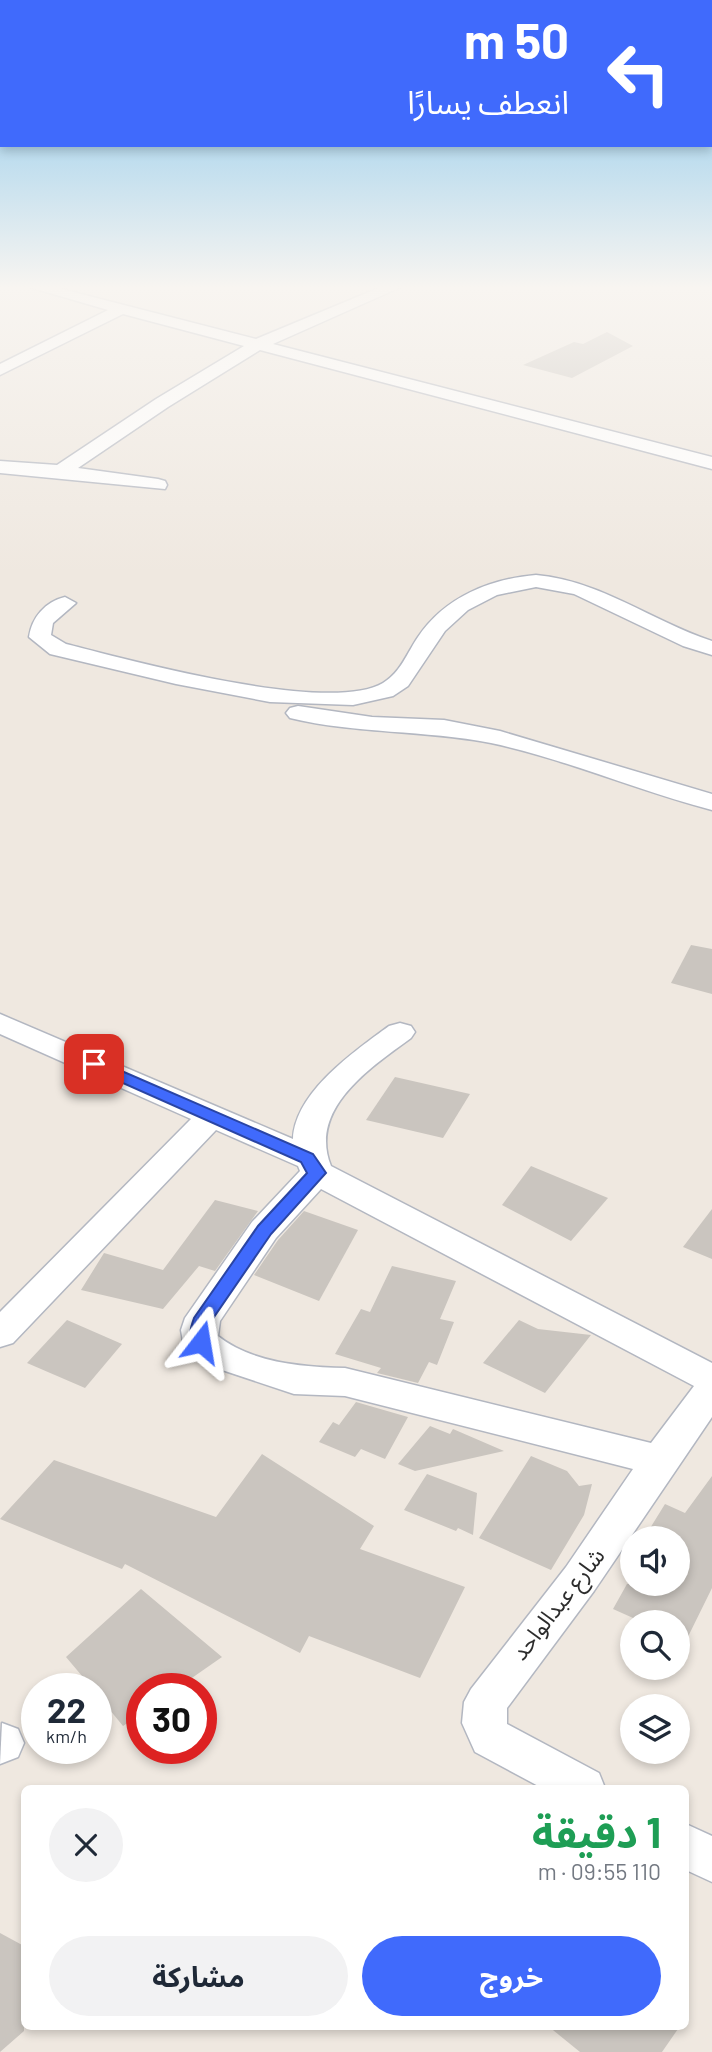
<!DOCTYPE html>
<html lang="ar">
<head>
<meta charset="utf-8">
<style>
  :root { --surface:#fff; --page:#f2f2f3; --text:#1f2937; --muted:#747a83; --accent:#406afc }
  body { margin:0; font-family:Barlow,"Noto Sans Arabic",sans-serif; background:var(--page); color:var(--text); direction:rtl; height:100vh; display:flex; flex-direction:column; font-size:26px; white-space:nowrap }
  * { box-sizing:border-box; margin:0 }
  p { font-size:23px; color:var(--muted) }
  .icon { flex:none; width:38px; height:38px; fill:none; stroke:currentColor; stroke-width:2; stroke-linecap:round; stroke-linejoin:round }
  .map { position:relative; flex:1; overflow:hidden; direction:ltr }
  .sheet { position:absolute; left:21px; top:1785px; width:668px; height:245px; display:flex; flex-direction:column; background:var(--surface); border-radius:10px; box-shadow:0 4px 10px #0003; direction:rtl }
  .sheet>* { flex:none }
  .banner { position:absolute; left:0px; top:0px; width:712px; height:147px; box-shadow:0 4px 10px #0003; direction:rtl; background:#406afc; color:#fff; overflow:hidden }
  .buttons { position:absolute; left:620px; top:1526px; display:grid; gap:14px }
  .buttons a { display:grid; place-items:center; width:70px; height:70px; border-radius:50%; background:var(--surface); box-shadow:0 4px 10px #0003; font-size:35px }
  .speed { position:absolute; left:21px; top:1673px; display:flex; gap:14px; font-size:35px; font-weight:700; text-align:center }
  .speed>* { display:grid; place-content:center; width:91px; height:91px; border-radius:50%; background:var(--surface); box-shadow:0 4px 10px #0003; line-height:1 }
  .speed small { font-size:18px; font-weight:400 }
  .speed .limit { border:10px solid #d22; background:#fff; color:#111 }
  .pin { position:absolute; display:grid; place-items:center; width:60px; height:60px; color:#fff; margin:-30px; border-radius:14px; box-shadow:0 4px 10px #0006 }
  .me { position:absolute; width:77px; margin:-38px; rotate:14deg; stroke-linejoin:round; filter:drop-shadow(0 0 5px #0008) }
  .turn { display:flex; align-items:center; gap:24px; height:147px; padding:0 28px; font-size:32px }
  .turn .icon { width:91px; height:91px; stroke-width:2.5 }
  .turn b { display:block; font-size:49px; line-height:60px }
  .round { display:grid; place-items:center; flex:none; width:74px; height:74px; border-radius:37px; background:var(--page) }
  .headline { display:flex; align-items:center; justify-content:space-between; height:119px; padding:0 28px }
  h1 { font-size:42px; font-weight:700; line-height:52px; color:#1e9e55 }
  .action { display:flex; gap:14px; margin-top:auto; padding:14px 28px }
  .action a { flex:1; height:80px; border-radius:42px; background:var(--accent); color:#fff; font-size:28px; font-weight:700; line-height:80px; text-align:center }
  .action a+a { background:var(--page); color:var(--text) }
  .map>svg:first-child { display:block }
</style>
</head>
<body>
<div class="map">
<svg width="712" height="2052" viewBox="0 0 712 2052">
  <rect width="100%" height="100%" fill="#efe8e0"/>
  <g fill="#cac5bf">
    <path d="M607 332 633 346 572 378 523 365 574 342 583 344Z"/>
    <path d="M691 945 712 949V994L671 983Z"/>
    <path d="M395 1077 470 1094 443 1138 366 1120Z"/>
    <path d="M531 1166 608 1198 571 1241 502 1205Z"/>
    <path d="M215 1200 258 1211 215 1271 199 1266 163 1309 81 1290 104 1253 163 1270Z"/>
    <path d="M712 1209V1259L683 1247Z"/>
    <path d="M304 1211 358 1230 319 1301 254 1275 278 1240Z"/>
    <path d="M392 1266 456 1281 440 1319 454 1322 437 1365 429 1362 418 1383 377 1373 381 1368 335 1354 361 1309 370 1312Z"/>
    <path d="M67 1320 122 1344 85 1388 27 1363Z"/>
    <path d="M519 1320 538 1329 591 1335 545 1393 483 1363Z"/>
    <path d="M356 1402 408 1417 385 1459 361 1449 355 1457 319 1442 333 1422 339 1425Z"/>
    <path d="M430 1426 450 1434 453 1429 504 1451 415 1471 398 1464Z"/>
    <path d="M262 1454 374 1526 360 1549 465 1587 420 1678 309 1636 300 1653 125 1564 122 1569 0 1519 54 1460 216 1517Z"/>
    <path d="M531 1456 567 1471 579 1486 592 1484 584 1515 551 1570 479 1538Z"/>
    <path d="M427 1474 477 1493 473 1535 458 1528 456 1531 404 1510Z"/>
    <path d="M712 1476V1588L677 1659V1622H642L613 1609 627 1584H677V1538H644L665 1504 685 1513Z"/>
    <path d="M141 1589 222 1657 176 1689H142V1713L123 1726 96 1693V1689H93L66 1657Z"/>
    <path d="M0 1933 24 1946V2031L0 2052Z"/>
    <path d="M548 2026H680L662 2052H580Z"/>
  </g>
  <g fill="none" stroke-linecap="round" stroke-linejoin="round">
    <g stroke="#b3b7c1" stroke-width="3">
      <g id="minor">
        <path d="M29 287H54L256 339 381 287H401L273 344 712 457V469L260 350 168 407 78 468 158 479 165 481 167 485 165 489 0 473V461L57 465 156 399 244 346 123 314 0 375V364L108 310Z"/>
        <path d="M536 575C602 581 651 621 712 641V655L683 646 574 594 536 587 497 595 468 610 445 631 408 686 393 696 353 705 270 702 176 684 50 654 29 637C32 617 45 602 65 597L76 603 53 623 51 635 66 644C130 660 328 715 383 683 401 672 407 653 418 637 445 597 490 579 536 575Z"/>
        <path d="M298 706 372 717 444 720 500 731 712 794V810C638 791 566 759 491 743 425 730 356 734 290 718L286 713 290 708Z"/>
        <path d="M0 1014 293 1139C295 1092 355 1051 389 1026L400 1023 411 1026 415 1032 411 1038C370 1068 308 1109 331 1166L712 1363V1417L594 1591 507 1708V1724L599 1773 605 1788H542L475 1752 462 1723 464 1702 471 1689 566 1567 633 1469 345 1396 294 1394 204 1364 188 1351 183 1342 181 1330 185 1318 252 1222 300 1171 298 1166 216 1130 13 1343 0 1347V1312L191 1119 0 1034ZM321 1189 694 1386 651 1443 345 1368C303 1367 252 1363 218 1336L220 1321 276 1238Z"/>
        <path d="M2 1723 18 1729 24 1743 18 1757 0 1764Z"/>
        <path d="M686 1824 712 1836V1882L686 1870Z"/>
      </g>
    </g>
    <use href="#minor" fill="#fff" fill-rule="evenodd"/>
  </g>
  <linearGradient id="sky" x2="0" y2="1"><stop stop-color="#79c1eb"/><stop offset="0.5" stop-color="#f8f5f1"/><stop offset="1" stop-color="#f8f5f1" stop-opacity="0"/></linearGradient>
  <rect width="712" height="575" fill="url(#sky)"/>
  <path fill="#406afc" stroke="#2a45a4" stroke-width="2" d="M94 1059 313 1154 326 1173 271 1234 212 1320 207 1347H194C188 1337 190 1329 194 1318L258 1226 307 1173 301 1162 89 1068 86 1064Z"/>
  <g text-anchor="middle" stroke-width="5" stroke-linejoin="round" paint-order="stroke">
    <g font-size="23" fill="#2d2d2d" stroke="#fff">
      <text transform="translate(558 1604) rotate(-52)" y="8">شارع عبدالواحد</text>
    </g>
  </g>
</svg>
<div class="buttons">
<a><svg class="icon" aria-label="sound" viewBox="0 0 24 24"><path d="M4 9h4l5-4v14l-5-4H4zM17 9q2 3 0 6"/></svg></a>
<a><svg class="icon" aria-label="search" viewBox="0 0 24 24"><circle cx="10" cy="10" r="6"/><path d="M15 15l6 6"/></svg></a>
<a><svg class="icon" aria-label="layers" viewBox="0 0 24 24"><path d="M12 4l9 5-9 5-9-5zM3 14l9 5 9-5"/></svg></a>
</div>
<div class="speed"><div>22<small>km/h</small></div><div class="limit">30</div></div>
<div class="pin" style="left:94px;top:1064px;background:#d93025"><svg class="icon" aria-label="arrive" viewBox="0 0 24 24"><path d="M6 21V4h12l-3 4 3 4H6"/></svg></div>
<svg class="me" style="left:201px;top:1342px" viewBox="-20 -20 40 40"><path d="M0-17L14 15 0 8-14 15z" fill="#406afc" stroke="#fff" stroke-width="4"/></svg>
<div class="banner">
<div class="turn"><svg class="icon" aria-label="left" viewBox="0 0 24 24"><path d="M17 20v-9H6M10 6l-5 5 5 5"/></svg><div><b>50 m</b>انعطف يسارًا</div></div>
</div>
<section class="sheet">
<div class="headline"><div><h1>1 دقيقة</h1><p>110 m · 09:55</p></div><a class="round"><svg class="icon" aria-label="close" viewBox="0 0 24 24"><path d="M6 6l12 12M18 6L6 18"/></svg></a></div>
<div class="action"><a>خروج</a><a>مشاركة</a></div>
</section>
</div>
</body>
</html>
